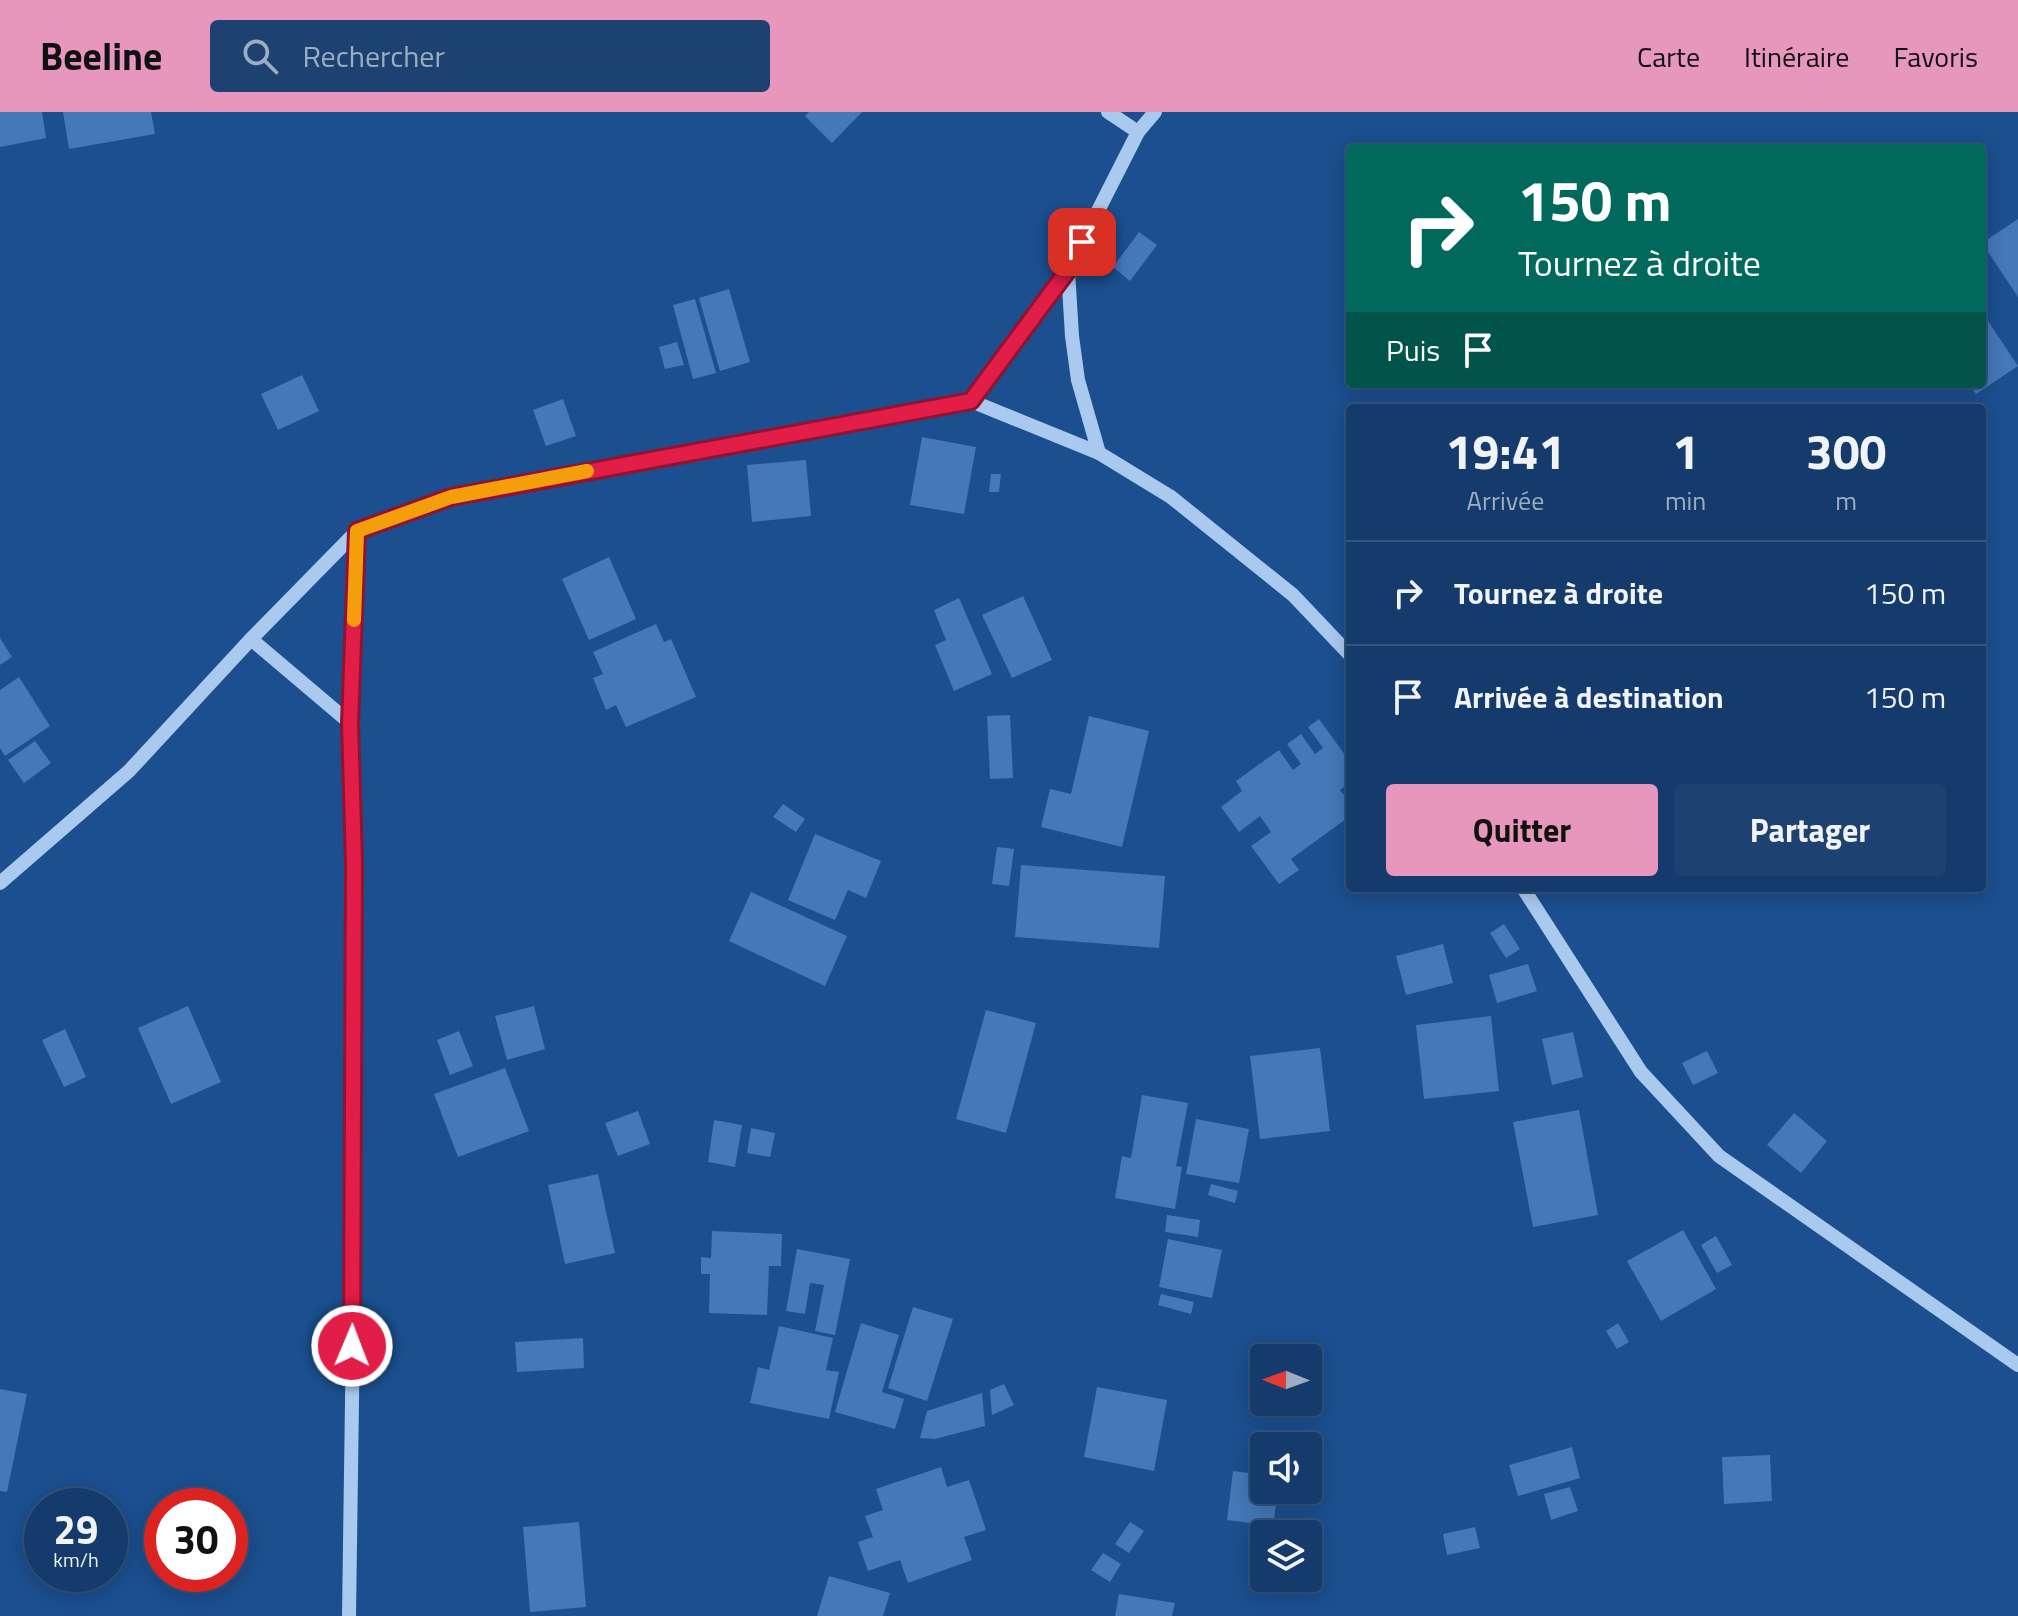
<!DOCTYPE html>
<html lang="fr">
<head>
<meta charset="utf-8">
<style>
  :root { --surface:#143b6b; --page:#1d4271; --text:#f1f3f6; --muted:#9dadc1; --line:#33557e; --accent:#e797bd }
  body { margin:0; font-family:"Titillium Web",sans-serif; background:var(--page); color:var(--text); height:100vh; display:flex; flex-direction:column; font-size:30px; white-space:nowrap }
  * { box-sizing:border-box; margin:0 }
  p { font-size:26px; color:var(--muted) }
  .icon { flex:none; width:44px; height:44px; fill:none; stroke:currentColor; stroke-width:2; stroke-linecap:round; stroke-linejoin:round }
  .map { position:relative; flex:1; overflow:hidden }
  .sheet { position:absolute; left:1346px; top:292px; width:640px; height:488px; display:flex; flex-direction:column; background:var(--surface); border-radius:8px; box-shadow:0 4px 20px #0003,0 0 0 2px var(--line) }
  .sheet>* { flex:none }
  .banner { position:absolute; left:1346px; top:32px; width:640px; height:244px; border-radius:8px; box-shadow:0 4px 20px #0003,0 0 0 2px var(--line); background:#00695c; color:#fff; overflow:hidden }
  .needle { width:52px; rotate:271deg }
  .controls { position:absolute; left:1250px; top:1232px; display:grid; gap:16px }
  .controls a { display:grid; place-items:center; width:72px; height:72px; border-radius:8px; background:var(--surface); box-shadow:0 4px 20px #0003,0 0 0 2px var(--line); font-size:40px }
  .speed { position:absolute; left:24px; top:1376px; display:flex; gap:16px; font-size:40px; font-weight:700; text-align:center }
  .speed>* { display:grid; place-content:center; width:104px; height:104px; border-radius:50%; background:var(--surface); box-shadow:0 4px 20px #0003,0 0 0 2px var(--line); line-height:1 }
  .speed small { font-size:20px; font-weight:400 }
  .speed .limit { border:12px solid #d22; background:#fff; color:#111 }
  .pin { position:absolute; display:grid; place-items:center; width:68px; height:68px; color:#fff; margin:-34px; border-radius:16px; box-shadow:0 4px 12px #0006 }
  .me { position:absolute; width:88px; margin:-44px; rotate:1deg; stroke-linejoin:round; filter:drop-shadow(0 0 6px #0008) }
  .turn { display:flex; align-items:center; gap:28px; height:168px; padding:0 40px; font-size:36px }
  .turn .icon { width:104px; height:104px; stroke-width:2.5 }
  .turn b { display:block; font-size:56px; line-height:68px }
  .then { display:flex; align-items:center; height:76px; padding:0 40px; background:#0003; gap:16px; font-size:30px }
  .eta { display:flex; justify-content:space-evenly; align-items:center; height:136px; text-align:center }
  .eta b { font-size:48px; font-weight:700; line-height:56px }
  .cta { display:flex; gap:16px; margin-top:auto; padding:16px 40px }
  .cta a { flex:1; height:92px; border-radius:8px; background:var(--accent); color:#111; font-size:32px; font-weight:700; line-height:92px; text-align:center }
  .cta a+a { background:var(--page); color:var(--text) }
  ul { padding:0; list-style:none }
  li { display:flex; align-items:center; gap:24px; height:104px; padding:0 40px; border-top:2px solid var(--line) }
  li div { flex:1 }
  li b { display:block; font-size:30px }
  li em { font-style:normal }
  header { display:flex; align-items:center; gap:48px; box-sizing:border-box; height:112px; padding:0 40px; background:var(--accent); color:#111 }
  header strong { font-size:38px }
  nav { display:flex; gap:44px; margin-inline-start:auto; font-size:28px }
  .search { width:560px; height:72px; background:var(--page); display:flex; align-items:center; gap:20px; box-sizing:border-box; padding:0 28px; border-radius:8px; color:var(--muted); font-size:30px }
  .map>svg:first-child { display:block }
</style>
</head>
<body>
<header>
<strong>Beeline</strong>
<div class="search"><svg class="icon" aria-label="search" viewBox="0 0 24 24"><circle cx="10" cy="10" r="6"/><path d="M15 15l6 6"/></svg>Rechercher</div>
<nav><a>Carte</a><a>Itinéraire</a><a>Favoris</a></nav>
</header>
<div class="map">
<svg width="2018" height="1504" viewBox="0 0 2018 1504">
  <rect width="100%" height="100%" fill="#1b4f8f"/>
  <g fill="#4478b7">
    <path d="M0 0H42L46 26 0 35Z"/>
    <path d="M63 0H151L155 22 69 37Z"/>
    <path d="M809 0H862L832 31 805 4Z"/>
    <path d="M2018 107V185L1982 131Z"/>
    <path d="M1139 120 1157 133 1130 169 1113 155Z"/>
    <path d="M729 177 750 250 720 259 699 186Z"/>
    <path d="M695 187 716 261 693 267 673 193Z"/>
    <path d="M1982 200 2018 254 1976 282 1969 272H1982Z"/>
    <path d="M677 230 684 253 665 257 659 235Z"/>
    <path d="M302 263 319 299 278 318 261 282Z"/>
    <path d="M563 287 576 324 546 334 533 298Z"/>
    <path d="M922 325 976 335 964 402 910 393Z"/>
    <path d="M806 348 811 404 752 410 747 353Z"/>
    <path d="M991 362H1001L999 380H989Z"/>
    <path d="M609 445 636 507 589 528 562 467Z"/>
    <path d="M1023 484 1052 548 1012 566 982 503Z"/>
    <path d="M959 486 992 562 954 579 935 533 946 528 934 498Z"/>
    <path d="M656 512 664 530 671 527 696 585 626 615 616 593 606 598 593 566 603 562 593 540Z"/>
    <path d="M0 526 12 545 0 553Z"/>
    <path d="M19 565 50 614 5 644 0 636V578Z"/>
    <path d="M1010 603 1013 666 990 667 987 604Z"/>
    <path d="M1089 604 1149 619 1122 735 1041 715 1050 677 1071 682Z"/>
    <path d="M1319 607 1350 650V671L1340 678 1350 691V704L1291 747 1299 758 1279 772 1251 734 1271 720 1260 704 1239 720 1221 695 1242 679 1236 669 1279 638 1293 658 1301 652 1287 632 1301 622 1315 642 1323 636 1308 615Z"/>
    <path d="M35 629 51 651 24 671 8 648Z"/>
    <path d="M783 692 805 707 796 720 773 705Z"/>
    <path d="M815 722 881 749 866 786 848 778 835 808 788 788Z"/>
    <path d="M997 735 1014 737 1009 774 992 772Z"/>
    <path d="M1021 753 1165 764 1159 836 1015 825Z"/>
    <path d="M751 780 847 824 825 874 729 829Z"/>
    <path d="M1504 812 1520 837 1506 846 1490 821Z"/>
    <path d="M1443 832 1453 871 1406 883 1396 844Z"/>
    <path d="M1528 852 1537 879 1497 891 1489 863Z"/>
    <path d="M188 894 221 970 171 992 138 916Z"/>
    <path d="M534 894 545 937 507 948 495 904Z"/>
    <path d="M986 898 1036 911 1006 1021 956 1007Z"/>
    <path d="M1491 904 1499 979 1424 987 1416 913Z"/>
    <path d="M65 917 86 965 64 975 42 928Z"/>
    <path d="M459 919 473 954 450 963 437 928Z"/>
    <path d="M1573 920 1583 965 1552 973 1542 927Z"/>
    <path d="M1320 936 1330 1019 1260 1027 1250 944Z"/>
    <path d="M1707 939 1718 961 1693 973 1682 951Z"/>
    <path d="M505 956 529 1019 458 1045 434 982Z"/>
    <path d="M1142 983 1188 991 1176 1054 1182 1055 1175 1097 1115 1086 1122 1044 1131 1046Z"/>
    <path d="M1579 998 1598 1103 1533 1115 1513 1010Z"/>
    <path d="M638 999 650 1032 618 1044 605 1011Z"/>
    <path d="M1794 1001 1827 1029 1801 1061 1767 1033Z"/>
    <path d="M1196 1007 1249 1017 1239 1071 1186 1062Z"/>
    <path d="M714 1008 742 1013 735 1055 708 1050Z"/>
    <path d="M751 1016 775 1021 770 1045 747 1041Z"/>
    <path d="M598 1062 615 1141 565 1152 548 1073Z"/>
    <path d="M1211 1072 1238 1079 1235 1091 1208 1083Z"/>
    <path d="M1167 1103 1200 1108 1198 1125 1165 1120Z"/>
    <path d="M1683 1118 1716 1177 1661 1209 1627 1149Z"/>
    <path d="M712 1119 782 1122 781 1154H769L767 1203 709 1201 710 1162H701V1145L711 1146Z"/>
    <path d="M1716 1124 1732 1153 1717 1161 1701 1133Z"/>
    <path d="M1168 1127 1222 1138 1212 1186 1159 1175Z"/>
    <path d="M797 1137 850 1147 835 1223 815 1219 824 1173 810 1171 805 1202 786 1199Z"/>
    <path d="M1161 1182 1194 1190 1191 1202 1158 1193Z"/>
    <path d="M913 1195 953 1207 927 1289 888 1276Z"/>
    <path d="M861 1211 899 1223 882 1280 904 1287 895 1317 835 1300Z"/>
    <path d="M1618 1211 1629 1230 1617 1237 1606 1219Z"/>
    <path d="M779 1214 833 1226 826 1258 839 1260 829 1307 750 1291 758 1255 769 1258Z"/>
    <path d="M583 1226 584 1256 517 1260 515 1230Z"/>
    <path d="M1004 1272 1014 1293 992 1303 990 1278Z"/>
    <path d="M1097 1275 1167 1288 1154 1359 1084 1345Z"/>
    <path d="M0 1277 27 1282 7 1380 0 1379Z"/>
    <path d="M982 1281 985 1314 935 1327 920 1326 927 1299Z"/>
    <path d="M1572 1335 1580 1366 1518 1384 1509 1353Z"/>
    <path d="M1770 1343 1772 1389 1724 1392 1722 1345Z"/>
    <path d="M941 1355 947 1375 969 1368 986 1418 964 1425 972 1448 908 1471 900 1448 868 1459 858 1430 873 1425 865 1404 883 1398 876 1377Z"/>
    <path d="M1233 1359 1264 1363V1378H1278L1273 1414 1227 1408Z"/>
    <path d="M1570 1375 1578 1399 1551 1408 1544 1382Z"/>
    <path d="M579 1410 586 1495 530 1500 523 1415Z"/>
    <path d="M1130 1410 1144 1419 1129 1441 1115 1432Z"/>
    <path d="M1475 1415 1480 1436 1447 1443 1443 1422Z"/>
    <path d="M1103 1441 1121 1452 1110 1470 1091 1458Z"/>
    <path d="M829 1464 890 1481 883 1504H817Z"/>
    <path d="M1119 1482 1175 1491 1172 1504H1115Z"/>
  </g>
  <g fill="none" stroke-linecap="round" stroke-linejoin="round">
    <g stroke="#a9c9ee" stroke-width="14">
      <path d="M1108 0 1138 20"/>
      <path d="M1068 158 1072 224 1078 268 1099 341"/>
      <path d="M971 289 1068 158 1138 20 1155 0"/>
      <path d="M251 527 350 611"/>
      <path d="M0 771 129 659 251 527 357 419 451 385 971 289 1099 341 1171 385 1293 483 1350 543"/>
      <path d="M1523 776 1641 960 1719 1044 2018 1253"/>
      <path d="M349 1504 354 1146V750L350 611 357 419"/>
    </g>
  </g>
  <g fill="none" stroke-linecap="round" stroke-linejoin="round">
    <g stroke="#92132f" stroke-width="20">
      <path id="route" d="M352 1234 354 750 350 611 357 419 451 385 971 289 1068 158 1082 130"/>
    </g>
    <use href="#route" stroke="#e11d48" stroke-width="14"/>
    <path stroke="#f59e0b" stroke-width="14" d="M354 508 357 419 451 385 587 359"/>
  </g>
</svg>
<div class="controls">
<a><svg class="needle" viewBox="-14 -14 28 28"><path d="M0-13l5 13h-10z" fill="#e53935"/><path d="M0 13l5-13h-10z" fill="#9dadc1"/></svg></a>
<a><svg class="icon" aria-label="sound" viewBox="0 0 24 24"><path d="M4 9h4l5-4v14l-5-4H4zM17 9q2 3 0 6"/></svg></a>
<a><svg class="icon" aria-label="layers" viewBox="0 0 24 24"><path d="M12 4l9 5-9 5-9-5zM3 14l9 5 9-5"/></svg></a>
</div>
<div class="speed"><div>29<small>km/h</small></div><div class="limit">30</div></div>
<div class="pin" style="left:1082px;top:130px;background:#d93025"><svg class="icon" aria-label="arrive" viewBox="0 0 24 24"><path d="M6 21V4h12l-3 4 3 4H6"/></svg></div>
<svg class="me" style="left:352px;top:1234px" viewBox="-20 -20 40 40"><circle r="17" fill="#e11d48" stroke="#fff" stroke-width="3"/><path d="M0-11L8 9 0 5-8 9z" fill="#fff"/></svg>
<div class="banner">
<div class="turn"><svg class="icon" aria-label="right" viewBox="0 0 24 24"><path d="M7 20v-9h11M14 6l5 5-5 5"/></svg><div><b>150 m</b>Tournez à droite</div></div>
<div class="then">Puis<svg class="icon" aria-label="arrive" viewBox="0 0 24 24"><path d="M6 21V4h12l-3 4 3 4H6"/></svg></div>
</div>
<section class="sheet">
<div class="eta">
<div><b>19:41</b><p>Arrivée</p></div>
<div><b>1</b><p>min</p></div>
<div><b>300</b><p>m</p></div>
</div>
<ul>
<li><svg class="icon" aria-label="right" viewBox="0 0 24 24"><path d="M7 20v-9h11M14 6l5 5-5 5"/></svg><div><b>Tournez à droite</b></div><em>150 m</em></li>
<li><svg class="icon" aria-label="arrive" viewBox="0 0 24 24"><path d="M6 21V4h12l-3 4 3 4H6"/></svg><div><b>Arrivée à destination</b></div><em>150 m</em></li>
</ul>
<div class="cta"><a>Quitter</a><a>Partager</a></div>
</section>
</div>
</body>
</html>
